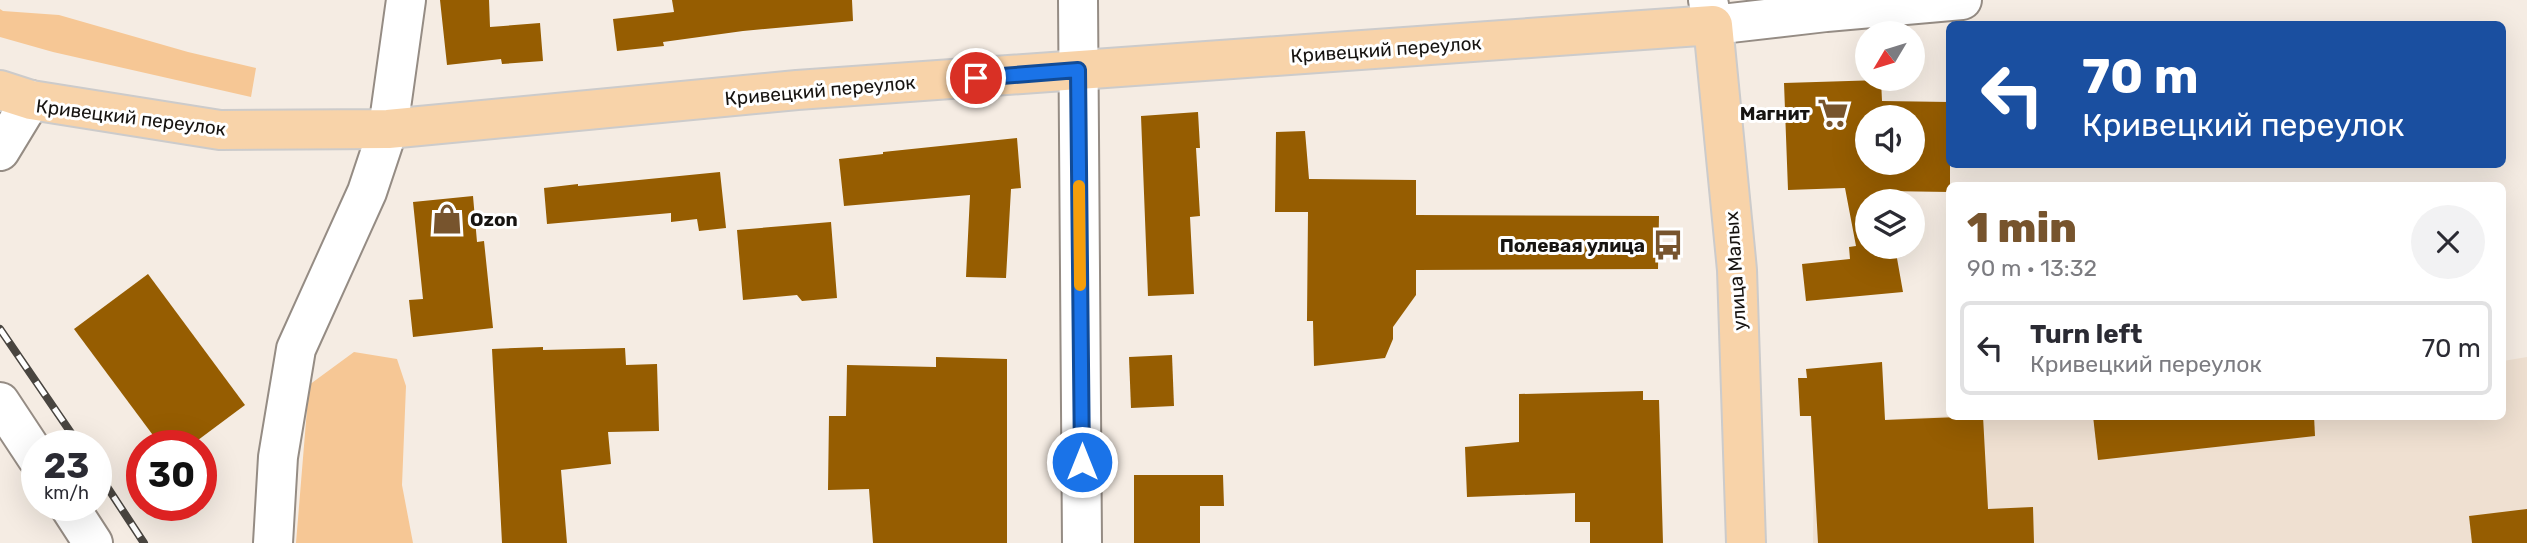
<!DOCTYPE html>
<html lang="en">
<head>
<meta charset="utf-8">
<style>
  :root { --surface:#fff; --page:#f2f2f3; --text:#2b2b33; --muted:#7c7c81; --line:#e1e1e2; --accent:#77542d }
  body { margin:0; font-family:Rubik,sans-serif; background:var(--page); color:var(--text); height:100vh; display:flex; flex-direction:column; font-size:26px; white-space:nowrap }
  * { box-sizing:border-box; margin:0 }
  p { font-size:23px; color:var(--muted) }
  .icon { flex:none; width:38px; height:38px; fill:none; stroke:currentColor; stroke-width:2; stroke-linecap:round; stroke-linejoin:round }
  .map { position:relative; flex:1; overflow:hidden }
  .sheet { position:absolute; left:1946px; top:182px; width:560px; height:238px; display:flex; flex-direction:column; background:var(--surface); border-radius:10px; box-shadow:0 7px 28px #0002 }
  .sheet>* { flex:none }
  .hud { position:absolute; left:1946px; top:21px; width:560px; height:147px; border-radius:10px; box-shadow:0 7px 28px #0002; background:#1a4fa0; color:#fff; overflow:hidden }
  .needle { width:46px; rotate:232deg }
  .fabs { position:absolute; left:1855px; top:21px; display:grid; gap:14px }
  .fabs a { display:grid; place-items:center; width:70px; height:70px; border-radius:50%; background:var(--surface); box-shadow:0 7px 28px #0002; font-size:35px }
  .speed { position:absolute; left:21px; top:430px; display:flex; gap:14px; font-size:35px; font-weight:700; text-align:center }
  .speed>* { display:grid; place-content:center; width:91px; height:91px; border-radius:50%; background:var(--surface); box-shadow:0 7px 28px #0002; line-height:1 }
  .speed small { font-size:18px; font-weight:400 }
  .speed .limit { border:10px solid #d22; background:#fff; color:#111 }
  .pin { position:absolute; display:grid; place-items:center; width:60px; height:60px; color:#fff; margin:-30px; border:4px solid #fff; border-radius:50%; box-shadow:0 2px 7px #0007 }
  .me { position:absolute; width:77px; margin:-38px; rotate:0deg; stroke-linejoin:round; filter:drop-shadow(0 0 5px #0008) }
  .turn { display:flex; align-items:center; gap:24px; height:147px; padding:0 21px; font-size:32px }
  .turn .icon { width:91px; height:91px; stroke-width:2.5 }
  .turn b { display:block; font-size:49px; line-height:60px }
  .round { display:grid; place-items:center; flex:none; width:74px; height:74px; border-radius:37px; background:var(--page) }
  .overview { display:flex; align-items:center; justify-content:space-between; height:119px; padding:0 21px }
  h1 { font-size:42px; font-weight:800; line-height:52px; color:var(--accent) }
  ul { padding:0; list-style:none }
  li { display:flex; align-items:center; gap:21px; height:94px; margin:0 14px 10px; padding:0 7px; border:4px solid var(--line); border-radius:10px }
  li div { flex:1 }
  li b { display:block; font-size:26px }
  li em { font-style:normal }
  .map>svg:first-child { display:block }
</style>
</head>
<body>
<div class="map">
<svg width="2527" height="543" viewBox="0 0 2527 543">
  <rect width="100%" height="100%" fill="#f5ece3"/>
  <path fill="#efe0d1" d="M2527 357V543H1813L1814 466 1811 424 1949 416H2502L2503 361Z"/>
  <g fill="#f6c795">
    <path d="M0 9 3 11 59 15 188 52 256 68 251 97 53 52 0 37Z"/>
    <path d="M354 352 397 359 406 386 402 485 413 543H296L309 385Z"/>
  </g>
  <g fill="#965d01" fill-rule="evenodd">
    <path d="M440 0H489L490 27 540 23 543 61 502 64 501 59 447 65Z"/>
    <path d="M672 0H852L853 21 743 31 663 42 664 46 617 51 613 19 674 12Z"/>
    <path d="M1881 80 1882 101 1950 102V192L1885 191 1886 201H1867V247H1895L1903 292 1806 301 1802 264 1850 259 1849 247 1856 246 1845 188 1788 190 1784 83ZM1867 117H1913V163H1867Z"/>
    <path d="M1198 112 1200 148H1196L1200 216 1190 217 1194 294 1148 296 1141 116Z"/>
    <path d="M1305 131 1309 179 1416 180V215L1659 216 1658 269 1416 270V295L1393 327V339L1385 358 1314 366 1313 321H1307L1308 212H1275L1276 132Z"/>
    <path d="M1017 138 1021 188 1011 189 1006 278 966 277 970 195 844 206 839 159 883 154V152Z"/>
    <path d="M720 172 726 228 699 231 697 219 671 222V213L547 224 544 188 578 184V186Z"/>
    <path d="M473 196 477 242 484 241 493 328 413 337 409 300 423 299 413 202Z"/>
    <path d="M831 222 837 298 802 301 797 295 743 300 737 230Z"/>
    <path d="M148 274 245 405 190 446H161L74 329Z"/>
    <path d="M543 347V350L625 348 626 365 657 364 659 431 608 432 611 464 561 470 567 543H502L492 349Z"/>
    <path d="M1172 355 1174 406 1131 408 1129 357Z"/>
    <path d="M936 357 1007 359V543H873L869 489 828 490 829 416H846L847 365 936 367Z"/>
    <path d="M1882 362 1885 420 1983 416 1988 509 2033 507 2034 543H1818L1811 416H1800L1798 378H1807L1806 369Z"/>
    <path d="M1643 391V400H1659L1663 543H1590V522H1575V493L1467 497 1465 447 1519 442V394Z"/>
    <path d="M2093 416H2314L2315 436 2098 460Z"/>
    <path d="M1134 475H1223L1224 506H1200V543H1134Z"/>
    <path d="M2527 509V543H2472L2469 516Z"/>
  </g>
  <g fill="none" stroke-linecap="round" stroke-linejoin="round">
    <g stroke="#958c84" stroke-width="42">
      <g id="minor">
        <path d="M1078 0 1082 543"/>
        <path d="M0 151 31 100"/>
        <path d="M0 402 37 458"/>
        <path d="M69 506 93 543"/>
        <path d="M273 543 278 457 296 349 367 192 388 129 406 0"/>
      </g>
    </g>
    <g stroke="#958c84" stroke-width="42">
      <path id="tertiary" d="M1708 0 1713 25 1826 12 1962 0"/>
    </g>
    <g stroke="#cccbcb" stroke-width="42">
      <path id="primary" d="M0 90 31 100 220 130 388 129 797 90 1713 25 1737 270 1746 543"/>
    </g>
    <use href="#minor" stroke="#fff" stroke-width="38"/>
    <use href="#tertiary" stroke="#fff" stroke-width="38"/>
    <use href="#primary" stroke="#f8d3a9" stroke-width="38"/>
    <g stroke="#494540" stroke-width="8">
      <g id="rail">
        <path d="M0 329 80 446"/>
        <path d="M96 470 144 543"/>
      </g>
    </g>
    <use href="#rail" stroke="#fff" stroke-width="5" stroke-dasharray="16" stroke-linecap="butt"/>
  </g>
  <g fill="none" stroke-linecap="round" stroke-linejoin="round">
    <g stroke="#114b97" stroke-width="18">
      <path id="route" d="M976 78 1078 70 1082 462"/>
    </g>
    <use href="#route" stroke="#1a73e8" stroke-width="12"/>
    <path stroke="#f59e0b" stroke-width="12" d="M1079 186 1080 285"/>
  </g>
  <defs>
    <g id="supermarket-bare" transform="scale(2.415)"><path d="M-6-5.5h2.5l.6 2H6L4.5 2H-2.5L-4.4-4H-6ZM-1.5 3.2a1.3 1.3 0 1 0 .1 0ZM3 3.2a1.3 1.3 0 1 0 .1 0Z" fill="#77542d" stroke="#fff" stroke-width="2.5" paint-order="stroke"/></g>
    <g id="shop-bare" transform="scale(2.415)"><path d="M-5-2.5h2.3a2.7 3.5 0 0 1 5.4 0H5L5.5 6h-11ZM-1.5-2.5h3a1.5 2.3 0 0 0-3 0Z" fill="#77542d" stroke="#fff" stroke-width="2.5" paint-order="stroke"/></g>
    <g id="bus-bare" transform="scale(2.415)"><path d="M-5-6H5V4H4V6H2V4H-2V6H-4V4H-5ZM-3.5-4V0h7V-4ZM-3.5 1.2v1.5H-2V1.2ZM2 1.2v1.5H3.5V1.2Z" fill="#77542d" stroke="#fff" stroke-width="2.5" paint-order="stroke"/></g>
  </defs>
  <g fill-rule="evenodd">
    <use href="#supermarket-bare" x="1833" y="113"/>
    <use href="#shop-bare" x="447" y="219"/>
    <use href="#bus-bare" x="1668" y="245"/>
  </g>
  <g text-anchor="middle" stroke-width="6" stroke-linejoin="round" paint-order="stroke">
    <g font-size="19" fill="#171411" stroke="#fff">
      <text transform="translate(1386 49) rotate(-4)" y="7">Кривецкий переулок</text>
      <text transform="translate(820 90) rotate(-5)" y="7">Кривецкий переулок</text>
      <text transform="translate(131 117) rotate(7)" y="7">Кривецкий переулок</text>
      <text transform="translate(1735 271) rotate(-94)" y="7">улица Малых</text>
    </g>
    <g font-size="19" font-weight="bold" fill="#171411" stroke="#fff" text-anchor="end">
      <text x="1810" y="120">Магнит</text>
      <text x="470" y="226" text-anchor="start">Ozon</text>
      <text x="1645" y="252">Полевая улица</text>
    </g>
  </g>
</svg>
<div class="fabs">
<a><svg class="needle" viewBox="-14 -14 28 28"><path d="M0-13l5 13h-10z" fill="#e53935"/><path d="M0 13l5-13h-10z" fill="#7c7c81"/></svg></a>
<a><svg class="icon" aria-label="sound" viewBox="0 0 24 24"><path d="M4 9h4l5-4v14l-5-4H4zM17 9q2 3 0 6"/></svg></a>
<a><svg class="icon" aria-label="layers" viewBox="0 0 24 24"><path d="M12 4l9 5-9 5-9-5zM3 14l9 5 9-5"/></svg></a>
</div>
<div class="speed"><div>23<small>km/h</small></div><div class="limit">30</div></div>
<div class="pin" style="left:976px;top:78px;background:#d93025"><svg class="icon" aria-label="arrive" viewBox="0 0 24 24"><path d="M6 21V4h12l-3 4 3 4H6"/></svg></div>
<svg class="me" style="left:1082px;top:462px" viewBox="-20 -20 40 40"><circle r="17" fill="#1a73e8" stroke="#fff" stroke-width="3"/><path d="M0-11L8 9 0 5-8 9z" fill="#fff"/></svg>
<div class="hud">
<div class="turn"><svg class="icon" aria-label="left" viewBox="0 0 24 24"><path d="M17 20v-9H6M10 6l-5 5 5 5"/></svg><div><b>70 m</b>Кривецкий переулок</div></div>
</div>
<section class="sheet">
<div class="overview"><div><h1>1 min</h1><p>90 m · 13:32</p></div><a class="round"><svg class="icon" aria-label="close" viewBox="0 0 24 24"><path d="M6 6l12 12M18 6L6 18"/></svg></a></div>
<ul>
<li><svg class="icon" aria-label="left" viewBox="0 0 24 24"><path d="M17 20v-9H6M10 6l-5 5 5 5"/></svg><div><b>Turn left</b><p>Кривецкий переулок</p></div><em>70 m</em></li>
</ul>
</section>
</div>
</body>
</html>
